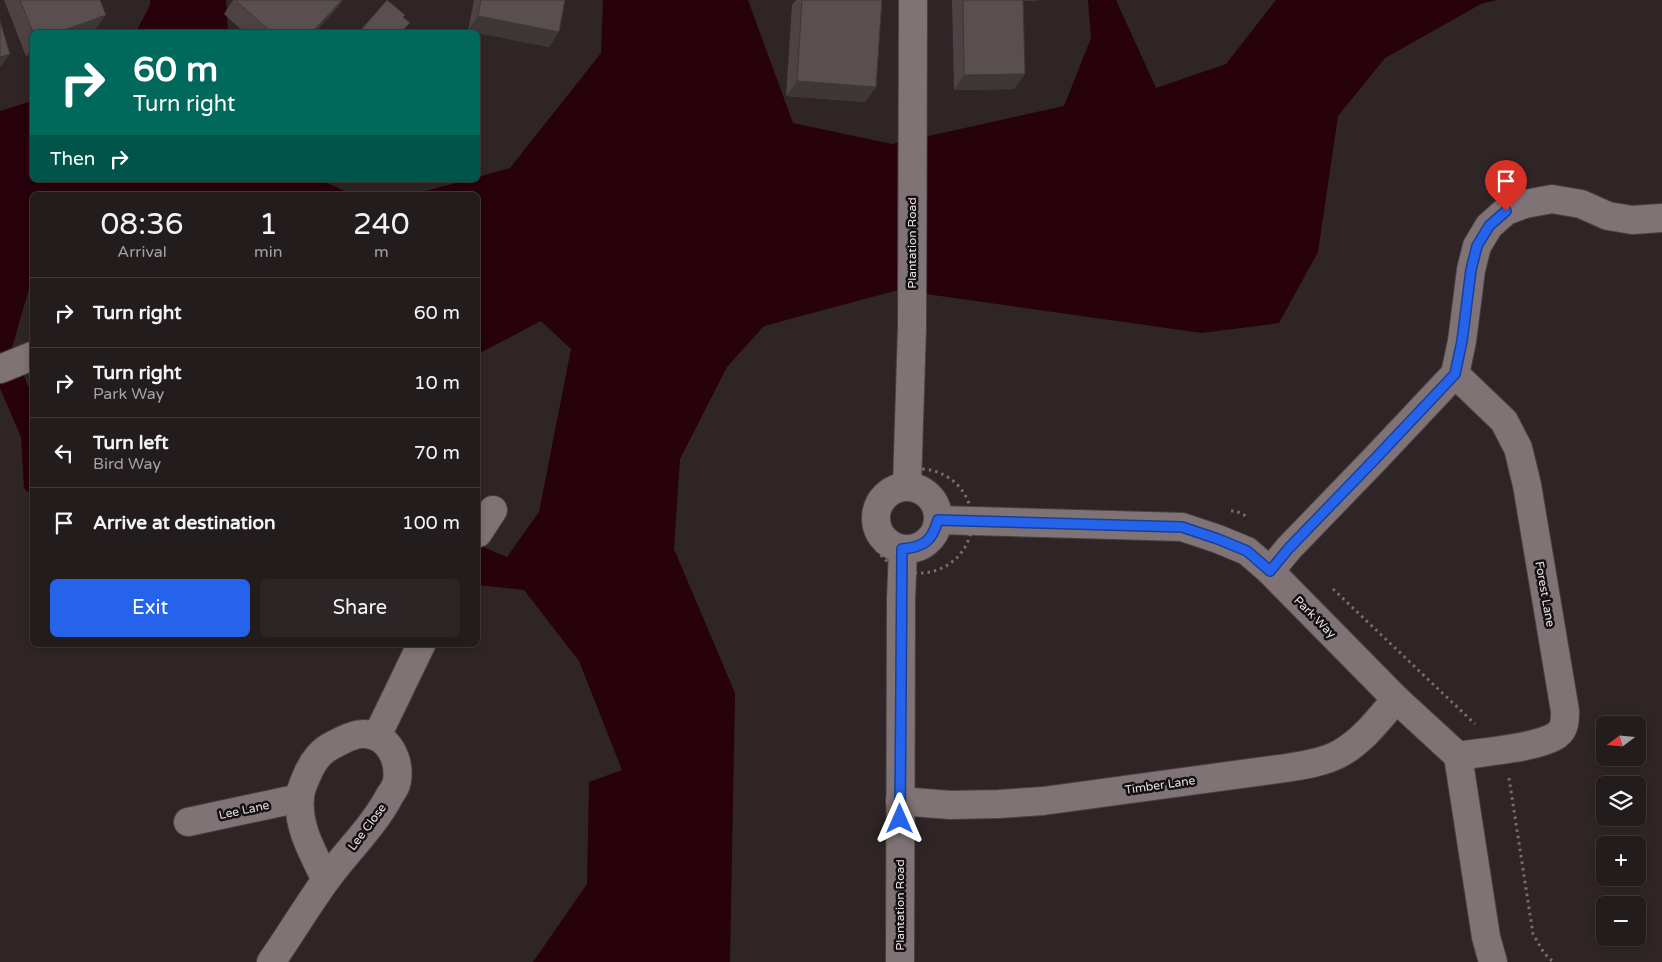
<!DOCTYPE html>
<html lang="en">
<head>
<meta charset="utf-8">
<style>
  :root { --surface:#231c1d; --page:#2b2526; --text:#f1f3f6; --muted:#a3a1a4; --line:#403a3b; --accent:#2563eb }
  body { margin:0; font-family:"Varela Round",sans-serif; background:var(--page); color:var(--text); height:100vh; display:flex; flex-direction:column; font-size:19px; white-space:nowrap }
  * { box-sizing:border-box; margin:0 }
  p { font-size:16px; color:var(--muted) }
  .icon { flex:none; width:28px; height:28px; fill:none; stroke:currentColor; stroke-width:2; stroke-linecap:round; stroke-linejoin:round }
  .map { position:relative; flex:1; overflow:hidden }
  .details { position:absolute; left:30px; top:192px; width:450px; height:455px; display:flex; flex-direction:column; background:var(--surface); border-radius:8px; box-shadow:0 2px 8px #0003,0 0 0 1px var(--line) }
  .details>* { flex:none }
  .banner { position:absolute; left:30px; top:30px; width:450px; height:152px; border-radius:8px; box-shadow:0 2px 8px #0003,0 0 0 1px var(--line); background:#00695c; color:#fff; overflow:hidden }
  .needle { width:32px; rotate:254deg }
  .buttons { position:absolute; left:1596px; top:716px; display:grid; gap:10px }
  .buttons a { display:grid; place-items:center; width:50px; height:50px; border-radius:8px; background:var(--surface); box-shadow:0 2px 8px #0003,0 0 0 1px var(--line); font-size:25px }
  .pin { position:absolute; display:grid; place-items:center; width:42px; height:42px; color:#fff; margin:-51px -21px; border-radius:50% 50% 50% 0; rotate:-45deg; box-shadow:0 0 5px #0007 }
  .pin .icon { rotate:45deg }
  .me { position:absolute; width:55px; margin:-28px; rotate:0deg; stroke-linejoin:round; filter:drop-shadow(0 0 4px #0008) }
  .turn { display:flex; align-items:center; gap:18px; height:105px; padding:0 20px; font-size:22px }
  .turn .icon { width:65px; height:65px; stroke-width:2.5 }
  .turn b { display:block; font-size:35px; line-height:42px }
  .then { display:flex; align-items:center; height:48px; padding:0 20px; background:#0003; gap:10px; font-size:19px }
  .eta { display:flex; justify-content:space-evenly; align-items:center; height:85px; text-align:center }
  .eta b { font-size:30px; font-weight:600; line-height:35px }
  .primary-button { display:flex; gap:10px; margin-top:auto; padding:10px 20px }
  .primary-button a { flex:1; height:58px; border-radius:8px; background:var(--accent); color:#fff; font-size:20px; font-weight:600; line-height:58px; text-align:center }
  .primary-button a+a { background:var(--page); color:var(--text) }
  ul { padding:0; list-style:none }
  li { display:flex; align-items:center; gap:15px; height:70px; padding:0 20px; border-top:1px solid var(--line) }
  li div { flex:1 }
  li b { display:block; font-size:19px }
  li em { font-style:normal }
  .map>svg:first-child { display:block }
</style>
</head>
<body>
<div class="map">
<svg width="1662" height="962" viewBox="0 0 1662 962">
  <rect width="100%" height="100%" fill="#2f2527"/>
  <g fill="#27010c">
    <path d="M150 0H226L228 32H136L150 5Z"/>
    <path d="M603 0H748L793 123 892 144 1064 106 1091 38 1088 0H1116L1156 88 1226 64 1276 0H1497L1481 4 1385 58 1338 116 1318 252 1279 323 1202 333 898 290 764 326 727 367 680 459 674 549 735 693 730 962H533L587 884 589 782 622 770 579 661 524 590 478 585V545L507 557 539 512 571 349 541 321 478 354V195H411L467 180H478V177L510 168 601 53Z"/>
    <path d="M32 101V180H321L353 195H32V278L12 348 29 388H32V496L24 488 21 437 0 388V111Z"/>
  </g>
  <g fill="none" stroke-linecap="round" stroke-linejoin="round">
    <g stroke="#494042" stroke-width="30">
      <g id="street">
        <path d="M0 369 32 356"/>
        <path d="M1455 374 1504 421 1518 448 1527 485 1565 711C1565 720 1565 729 1557 735 1538 748 1481 752 1458 756"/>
        <path d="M907 486 912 327 913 0"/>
        <circle cx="907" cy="518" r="31"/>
        <path d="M938 520 1182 527 1218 539 1247 551 1270 571 1396 699 1458 756 1486 937 1493 962"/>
        <path d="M478 533 493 510"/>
        <path d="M1270 571 1289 548 1374 460 1455 374 1462 341 1471 270 1477 246 1489 226 1506 211 1525 204 1552 199 1581 204 1608 216 1632 220 1662 218"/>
        <path d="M377 736 421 645"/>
        <path d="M900 801 950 805 999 804 1043 801 1286 768C1304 765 1324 762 1339 754 1363 741 1379 719 1396 699"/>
        <path d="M188 822 300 798"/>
        <path d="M271 962C290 935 307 906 326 880 347 851 374 826 390 795 393 791 396 786 397 781 400 760 389 735 365 734 356 733 342 740 333 745 322 750 313 761 308 773 305 780 300 789 300 798 297 827 314 855 326 880"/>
        <path d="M900 962 901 600 903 549"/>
      </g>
    </g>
    <g stroke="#766d6e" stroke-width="3" stroke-dasharray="2.5 4" stroke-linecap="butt">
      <circle cx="920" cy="521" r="52"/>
      <path d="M1231 511H1236L1248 517"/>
      <path d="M1333 589 1475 724"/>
      <path d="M1509 778 1533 934 1544 953 1553 962"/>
    </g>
    <use href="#street" stroke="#807375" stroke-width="28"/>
  </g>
  <g fill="#4d4345">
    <path d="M4 0H100L95 30 32 32V54L26 56Z"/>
    <path d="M233 0H343L338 7 315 32H244L224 14Z"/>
    <path d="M474 0H565L549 47 468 31Z"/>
    <path d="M796 0H882L865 102 786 96 792 5Z"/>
    <path d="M952 0H1038L1037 1H1023L1014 89 954 90Z"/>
  </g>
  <g fill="#3e3738">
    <path d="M342 0H343L338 7 315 32H312Z"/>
    <path d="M1013 0H1038L1037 1H1012Z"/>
    <path d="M106 15 95 30 88 32H59Z"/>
    <path d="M478 16 559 32 549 47 468 31Z"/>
    <path d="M32 47V54L26 56Z"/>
    <path d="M10 54 0 68V57Z"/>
    <path d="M1025 74 1014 89 954 90 964 75Z"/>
    <path d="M797 81 876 87 865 102 786 96Z"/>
  </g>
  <g fill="#594e50" stroke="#3e3738">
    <path d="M20 0H100L106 15 59 32H33Z"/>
    <path d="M235 0H342L312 32H271Z"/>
    <path d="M387 0 405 15 403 17 410 23 401 32H359Z"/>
    <path d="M481 0H565L559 32 478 16Z"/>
    <path d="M802 0H882L876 87 797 81Z"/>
    <path d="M963 0H1023L1025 74 964 75Z"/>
    <path d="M0 21 10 54 0 57Z"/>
  </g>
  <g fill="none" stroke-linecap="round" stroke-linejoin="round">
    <g stroke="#184099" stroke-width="12">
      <path id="route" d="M900 819 902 549C924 547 932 541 938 520L1182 527 1218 539 1247 551 1270 571 1289 548 1374 460 1455 374 1462 341 1471 270 1477 246 1489 226 1506 211"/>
    </g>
    <use href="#route" stroke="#2563eb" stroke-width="9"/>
  </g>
  <g text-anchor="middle" stroke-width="5" stroke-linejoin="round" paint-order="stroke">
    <g font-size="12" fill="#e6dfe0" stroke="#140f10">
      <text transform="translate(912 243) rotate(-90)" y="4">Plantation Road</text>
      <text transform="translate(1545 594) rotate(80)" y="4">Forest Lane</text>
      <text transform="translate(1315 617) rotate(45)" y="4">Park Way</text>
      <text transform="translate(1160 785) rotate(-8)" y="4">Timber Lane</text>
      <text transform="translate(244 810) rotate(-12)" y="4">Lee Lane</text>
      <text transform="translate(367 827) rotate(-53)" y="4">Lee Close</text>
      <text transform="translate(900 905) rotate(-90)" y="4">Plantation Road</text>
    </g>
  </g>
</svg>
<div class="buttons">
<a><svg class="needle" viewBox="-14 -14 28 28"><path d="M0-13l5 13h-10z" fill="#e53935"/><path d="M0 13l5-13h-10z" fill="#a3a1a4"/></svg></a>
<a><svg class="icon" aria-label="layers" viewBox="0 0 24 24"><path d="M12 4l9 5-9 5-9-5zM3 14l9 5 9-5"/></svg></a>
<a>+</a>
<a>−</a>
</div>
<div class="pin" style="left:1506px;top:211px;background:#d93025"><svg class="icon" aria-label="arrive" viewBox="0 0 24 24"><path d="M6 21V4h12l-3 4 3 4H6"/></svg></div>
<svg class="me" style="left:900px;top:819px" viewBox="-20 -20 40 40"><path d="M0-17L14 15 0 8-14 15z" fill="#2563eb" stroke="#fff" stroke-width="4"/></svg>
<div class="banner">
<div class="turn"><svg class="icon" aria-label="right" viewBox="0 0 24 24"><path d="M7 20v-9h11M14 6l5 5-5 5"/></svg><div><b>60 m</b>Turn right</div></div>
<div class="then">Then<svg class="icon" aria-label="right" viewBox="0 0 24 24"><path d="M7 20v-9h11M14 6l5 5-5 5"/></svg></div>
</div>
<section class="details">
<div class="eta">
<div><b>08:36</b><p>Arrival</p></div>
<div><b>1</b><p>min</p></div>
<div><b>240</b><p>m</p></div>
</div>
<ul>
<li><svg class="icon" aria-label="right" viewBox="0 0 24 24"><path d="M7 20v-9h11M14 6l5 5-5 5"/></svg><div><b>Turn right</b></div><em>60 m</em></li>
<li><svg class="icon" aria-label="right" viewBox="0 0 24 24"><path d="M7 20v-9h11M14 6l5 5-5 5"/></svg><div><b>Turn right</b><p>Park Way</p></div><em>10 m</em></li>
<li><svg class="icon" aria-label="left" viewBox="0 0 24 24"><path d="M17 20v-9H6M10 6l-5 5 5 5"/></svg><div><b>Turn left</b><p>Bird Way</p></div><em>70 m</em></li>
<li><svg class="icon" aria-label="arrive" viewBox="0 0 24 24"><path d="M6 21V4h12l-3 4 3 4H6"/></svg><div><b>Arrive at destination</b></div><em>100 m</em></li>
</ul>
<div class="primary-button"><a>Exit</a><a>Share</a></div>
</section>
</div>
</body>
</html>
